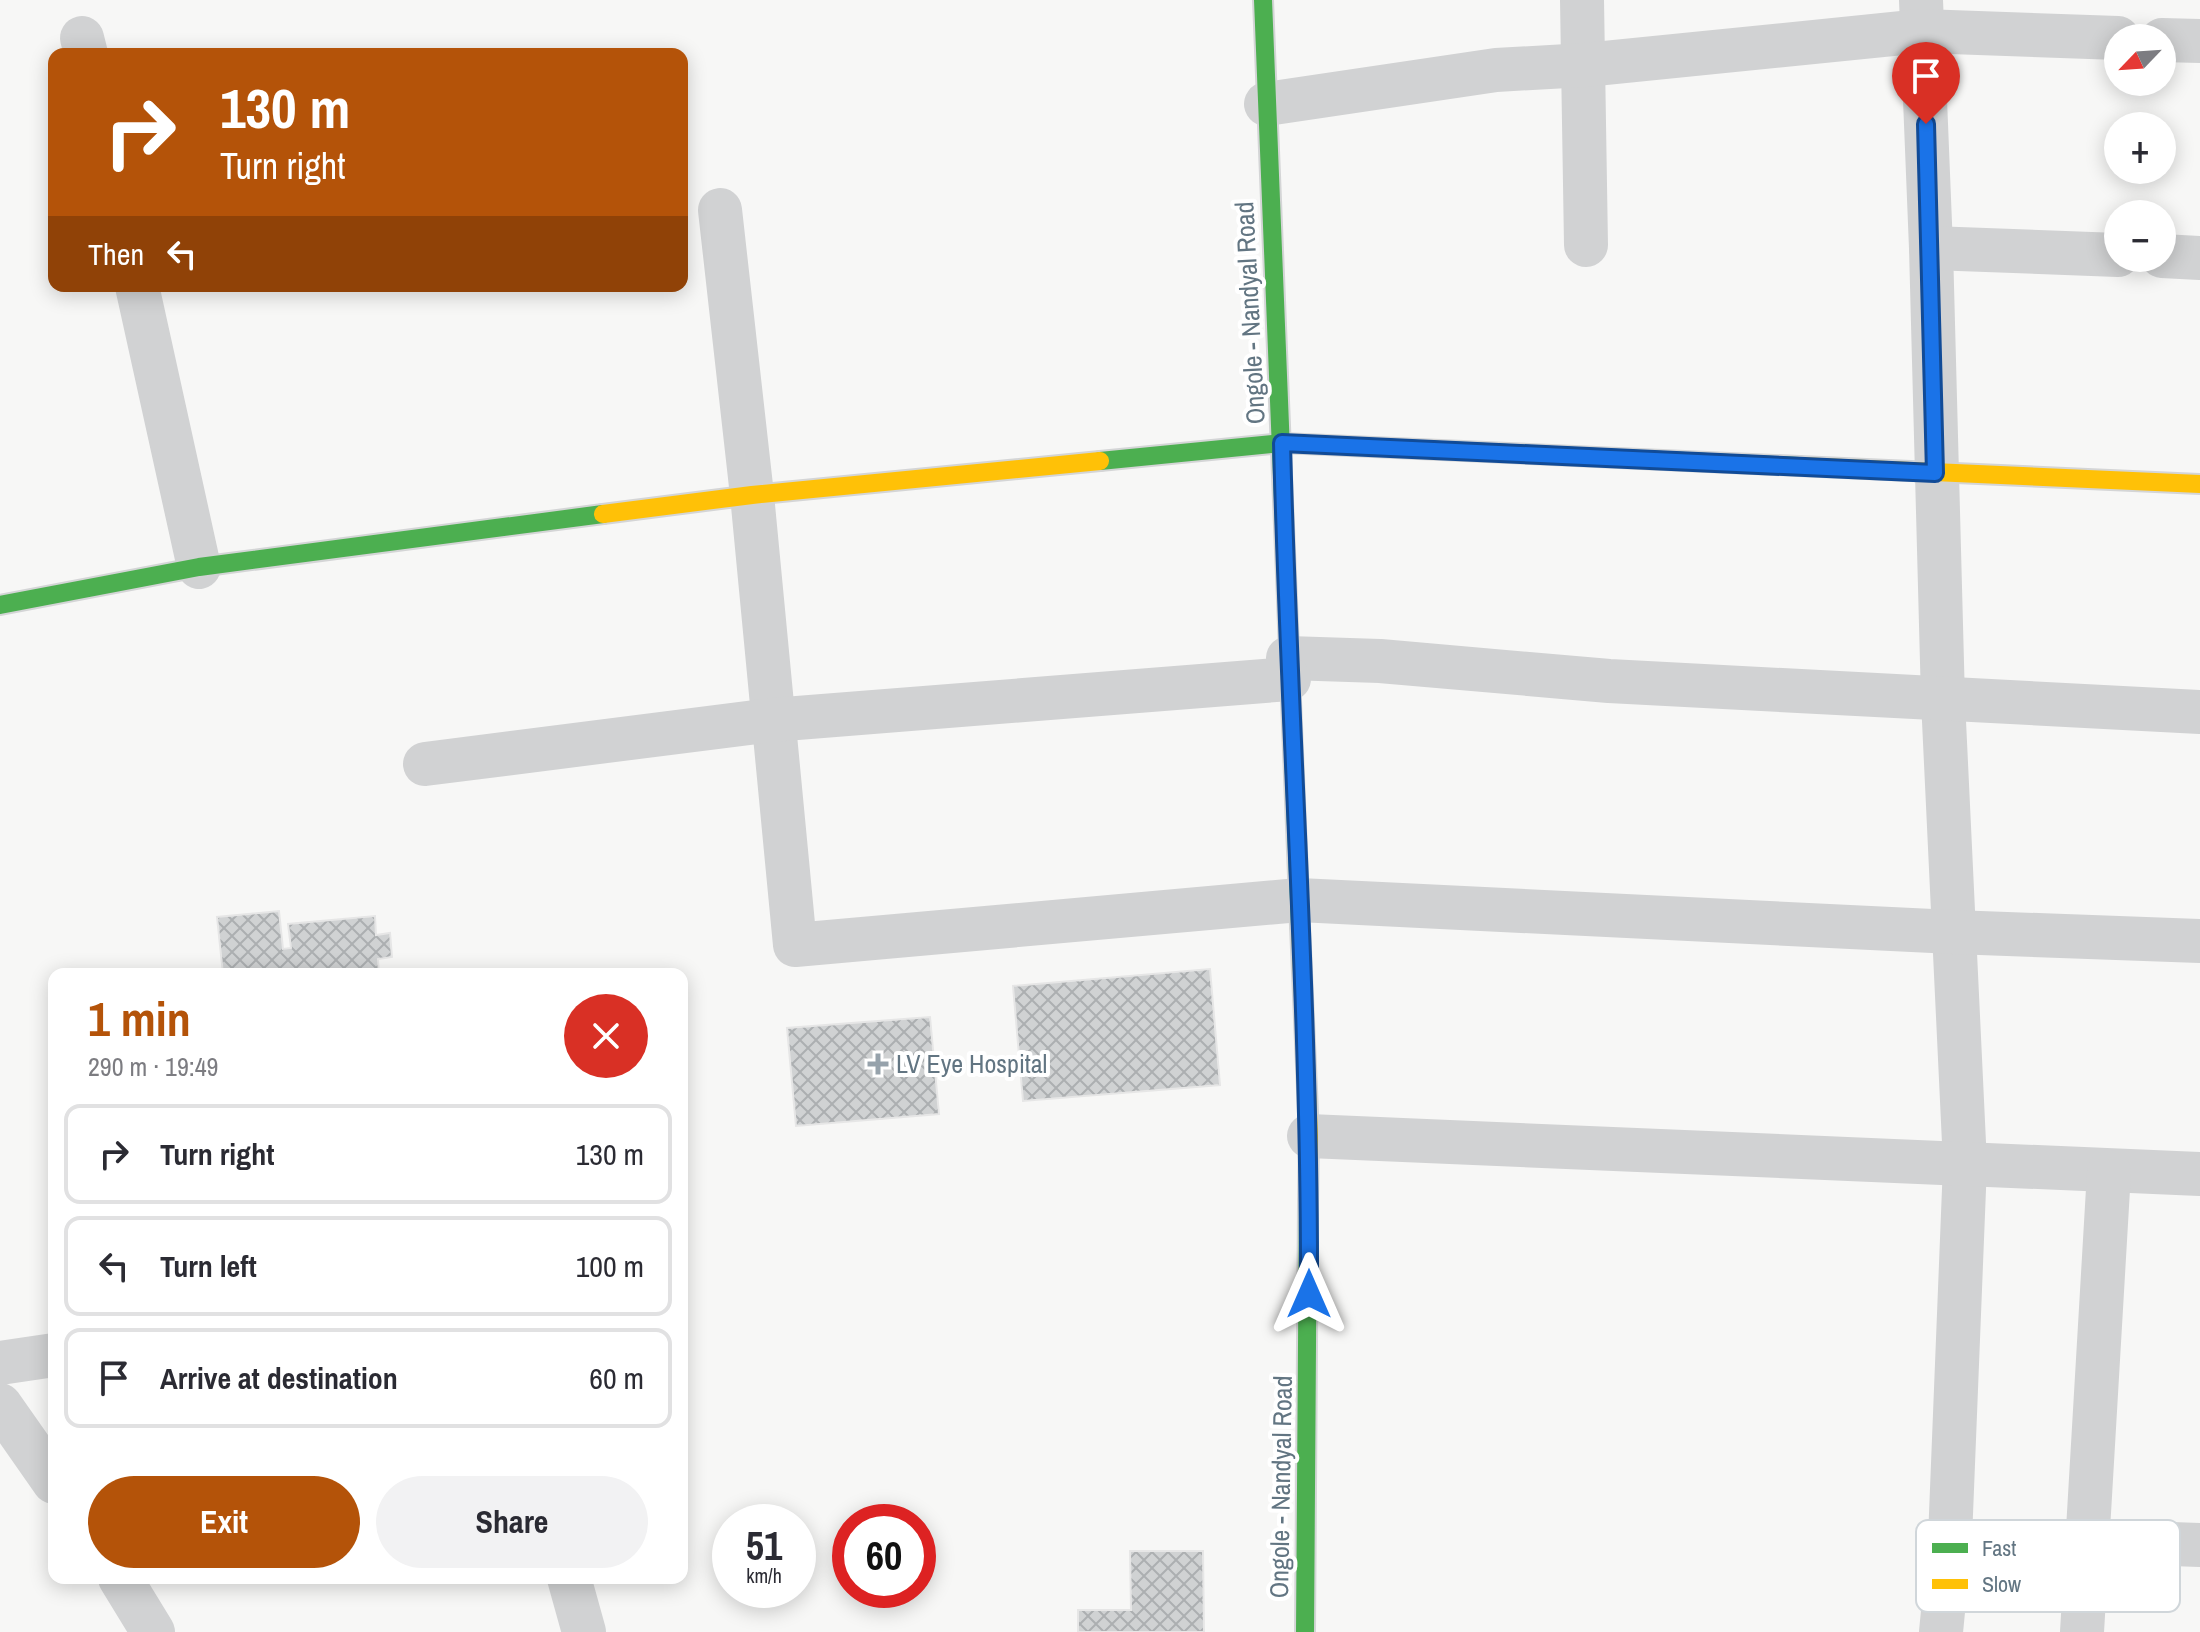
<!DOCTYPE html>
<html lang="en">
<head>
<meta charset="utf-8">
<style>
  :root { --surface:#fff; --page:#f2f2f3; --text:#2b2b33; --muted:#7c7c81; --line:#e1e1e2; --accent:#b45309 }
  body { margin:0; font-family:"Archivo Narrow",sans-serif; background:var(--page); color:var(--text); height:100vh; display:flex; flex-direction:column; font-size:30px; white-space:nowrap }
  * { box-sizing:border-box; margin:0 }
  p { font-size:26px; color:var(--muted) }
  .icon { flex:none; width:44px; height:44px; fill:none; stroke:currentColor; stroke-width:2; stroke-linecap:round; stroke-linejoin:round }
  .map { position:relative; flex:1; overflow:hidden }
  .panel { position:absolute; left:48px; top:968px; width:640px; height:616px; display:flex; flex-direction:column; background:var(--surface); border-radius:16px; box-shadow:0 4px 20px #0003 }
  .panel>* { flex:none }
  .hud { position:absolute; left:48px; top:48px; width:640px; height:244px; border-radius:16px; box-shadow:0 4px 20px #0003; background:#b45309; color:#fff; overflow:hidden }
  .needle { width:52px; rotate:245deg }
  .buttons { position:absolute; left:2104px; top:24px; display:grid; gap:16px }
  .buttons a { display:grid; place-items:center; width:72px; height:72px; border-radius:50%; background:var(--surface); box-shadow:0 4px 20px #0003; font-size:40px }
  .speed { position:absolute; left:712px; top:1504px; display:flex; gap:16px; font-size:40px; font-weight:700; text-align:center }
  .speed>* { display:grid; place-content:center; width:104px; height:104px; border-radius:50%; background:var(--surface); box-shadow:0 4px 20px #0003; line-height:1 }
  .speed small { font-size:20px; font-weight:400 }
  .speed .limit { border:12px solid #d22; background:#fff; color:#111 }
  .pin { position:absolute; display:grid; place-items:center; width:68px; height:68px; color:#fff; margin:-82px -34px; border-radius:50% 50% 50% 0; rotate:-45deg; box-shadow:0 0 8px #0007 }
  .pin .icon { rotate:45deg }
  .me { position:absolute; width:88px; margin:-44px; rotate:0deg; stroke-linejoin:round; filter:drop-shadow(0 0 6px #0008) }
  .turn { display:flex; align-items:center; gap:28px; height:168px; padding:0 40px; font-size:36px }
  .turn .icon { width:104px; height:104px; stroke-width:2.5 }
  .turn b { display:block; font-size:56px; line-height:68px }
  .then { display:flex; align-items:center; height:76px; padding:0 40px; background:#0003; gap:16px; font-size:30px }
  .round { display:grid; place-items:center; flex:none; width:84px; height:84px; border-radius:42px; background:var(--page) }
  .summary { display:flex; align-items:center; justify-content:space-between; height:136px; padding:0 40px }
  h1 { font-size:48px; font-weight:700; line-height:60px; color:var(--accent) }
  .primary-button { display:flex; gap:16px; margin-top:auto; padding:16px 40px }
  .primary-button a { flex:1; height:92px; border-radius:48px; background:var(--accent); color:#fff; font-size:32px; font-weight:700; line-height:92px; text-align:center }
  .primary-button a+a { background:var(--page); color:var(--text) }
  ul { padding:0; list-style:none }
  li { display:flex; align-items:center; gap:24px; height:100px; margin:0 16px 12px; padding:0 24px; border:4px solid var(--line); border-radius:16px }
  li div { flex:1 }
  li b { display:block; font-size:30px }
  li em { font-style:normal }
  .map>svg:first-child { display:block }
</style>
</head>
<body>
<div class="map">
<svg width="2200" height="1632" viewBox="0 0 2200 1632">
  <defs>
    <pattern id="building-cross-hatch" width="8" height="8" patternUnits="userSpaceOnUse" patternTransform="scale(2)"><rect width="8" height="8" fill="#d0d2d3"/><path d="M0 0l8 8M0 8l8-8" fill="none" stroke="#acafb1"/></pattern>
  </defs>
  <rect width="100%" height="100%" fill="#f7f7f6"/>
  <g fill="url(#building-cross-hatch)" stroke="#e6e6e6" stroke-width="2">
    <path d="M279 911 283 949 291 948 288 924 375 916 376 935 390 933 392 957 378 959 379 974H292V971L279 974H223L217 917Z"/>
    <path d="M1210 969 1220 1085 1023 1101 1013 986Z"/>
    <path d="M930 1017 939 1114 796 1126 787 1028Z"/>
    <path d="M1130 1551H1203L1204 1632H1078V1610H1131Z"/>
  </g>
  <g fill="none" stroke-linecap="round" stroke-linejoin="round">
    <g stroke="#d4d5d6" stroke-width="22">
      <g id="fast">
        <path d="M1263 0 1300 926"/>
        <path d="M1100 461 1282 443 1799 466"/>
        <path d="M0 605 199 567 603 514"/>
        <path d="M1305 1632 1308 1202"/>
      </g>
    </g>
    <g stroke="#d4d5d6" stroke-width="22">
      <g id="slow">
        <path d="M1799 466 2200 484"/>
        <path d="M603 514 752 495 1100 461"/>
        <path d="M1300 926 1309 1136 1308 1202"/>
      </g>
    </g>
    <g stroke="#d1d2d3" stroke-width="44">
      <path d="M1582 0 1586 245"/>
      <path d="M1921 0 1931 248 1943 700 1965 1164 1950 1539 1941 1632"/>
      <path d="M82 38 86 54"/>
      <path d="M2162 40 2200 41"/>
      <path d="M1266 104 1496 70 1585 65 1922 31 2118 38"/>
      <path d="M720 210 752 495 795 945 1299 900 1953 932 2200 941"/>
      <path d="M1931 248 2118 255"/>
      <path d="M2162 256 2200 258"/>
      <path d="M137 286 199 567"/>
      <path d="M1288 658 1380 661 1609 681 2200 712"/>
      <path d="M425 764 772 720 1289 679"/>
      <path d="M1309 1136 2200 1174"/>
      <path d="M0 1363 54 1355"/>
      <path d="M0 1405 54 1482"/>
      <path d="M2087 1541 2200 1545"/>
      <path d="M120 1578 153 1632"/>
      <path d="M569 1578 584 1632"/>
      <path d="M2082 1632 2109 1172"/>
    </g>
    <use href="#fast" stroke="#4caf50" stroke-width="18"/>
    <use href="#slow" stroke="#ffc107" stroke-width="18"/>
  </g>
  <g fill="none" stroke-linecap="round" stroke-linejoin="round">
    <g stroke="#114b97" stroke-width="20">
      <path id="route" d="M1309 1294C1310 1010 1289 727 1282 443L1935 473 1926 124"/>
    </g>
    <use href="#route" stroke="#1a73e8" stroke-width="14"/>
  </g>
  <path fill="#96a2ab" stroke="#fff" stroke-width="3" d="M874 1052h8v8h8v8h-8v8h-8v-8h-8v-8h8z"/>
  <g text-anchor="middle" stroke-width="8" stroke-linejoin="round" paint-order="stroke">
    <g font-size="26" fill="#627582" stroke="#fff">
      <text transform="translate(1250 313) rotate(-93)" y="9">Ongole - Nandyal Road</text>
      <text transform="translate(1281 1487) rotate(-89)" y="9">Ongole - Nandyal Road</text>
    </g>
    <g font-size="26" fill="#627582" stroke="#fff" text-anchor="start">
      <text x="896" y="1073">LV Eye Hospital</text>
    </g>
  </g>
  <rect x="1916" y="1520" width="264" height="92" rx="12" fill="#fff" stroke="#d0d6da" stroke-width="2"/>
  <rect x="1932" y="1543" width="36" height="10" fill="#4caf50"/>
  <rect x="1932" y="1579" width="36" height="10" fill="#ffc107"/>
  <g font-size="22" fill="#627582">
    <text x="1982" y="1556">Fast</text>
    <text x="1982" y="1592">Slow</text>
  </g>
</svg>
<div class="buttons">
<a><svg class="needle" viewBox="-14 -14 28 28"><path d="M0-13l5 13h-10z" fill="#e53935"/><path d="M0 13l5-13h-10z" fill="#7c7c81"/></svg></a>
<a>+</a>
<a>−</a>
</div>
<div class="speed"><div>51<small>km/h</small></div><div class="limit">60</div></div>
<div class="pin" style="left:1926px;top:124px;background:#d93025"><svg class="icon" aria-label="arrive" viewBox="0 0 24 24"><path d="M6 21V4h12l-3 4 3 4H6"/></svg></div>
<svg class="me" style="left:1309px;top:1294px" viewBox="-20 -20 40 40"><path d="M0-17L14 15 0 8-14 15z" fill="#1a73e8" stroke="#fff" stroke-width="4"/></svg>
<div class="hud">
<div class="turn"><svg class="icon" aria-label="right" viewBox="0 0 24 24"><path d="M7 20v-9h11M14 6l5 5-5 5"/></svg><div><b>130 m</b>Turn right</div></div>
<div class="then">Then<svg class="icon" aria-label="left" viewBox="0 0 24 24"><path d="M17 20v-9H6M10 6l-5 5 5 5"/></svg></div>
</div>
<section class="panel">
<div class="summary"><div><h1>1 min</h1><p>290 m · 19:49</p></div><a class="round" style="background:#d93025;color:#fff"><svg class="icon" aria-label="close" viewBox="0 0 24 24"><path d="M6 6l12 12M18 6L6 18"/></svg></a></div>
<ul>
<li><svg class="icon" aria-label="right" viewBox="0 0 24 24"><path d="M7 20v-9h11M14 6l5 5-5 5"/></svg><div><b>Turn right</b></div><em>130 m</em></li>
<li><svg class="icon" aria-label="left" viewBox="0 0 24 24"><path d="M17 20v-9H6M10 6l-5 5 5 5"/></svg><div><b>Turn left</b></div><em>100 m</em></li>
<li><svg class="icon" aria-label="arrive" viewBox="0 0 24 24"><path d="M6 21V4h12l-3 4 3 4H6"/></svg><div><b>Arrive at destination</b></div><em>60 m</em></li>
</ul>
<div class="primary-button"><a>Exit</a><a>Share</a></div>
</section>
</div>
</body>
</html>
